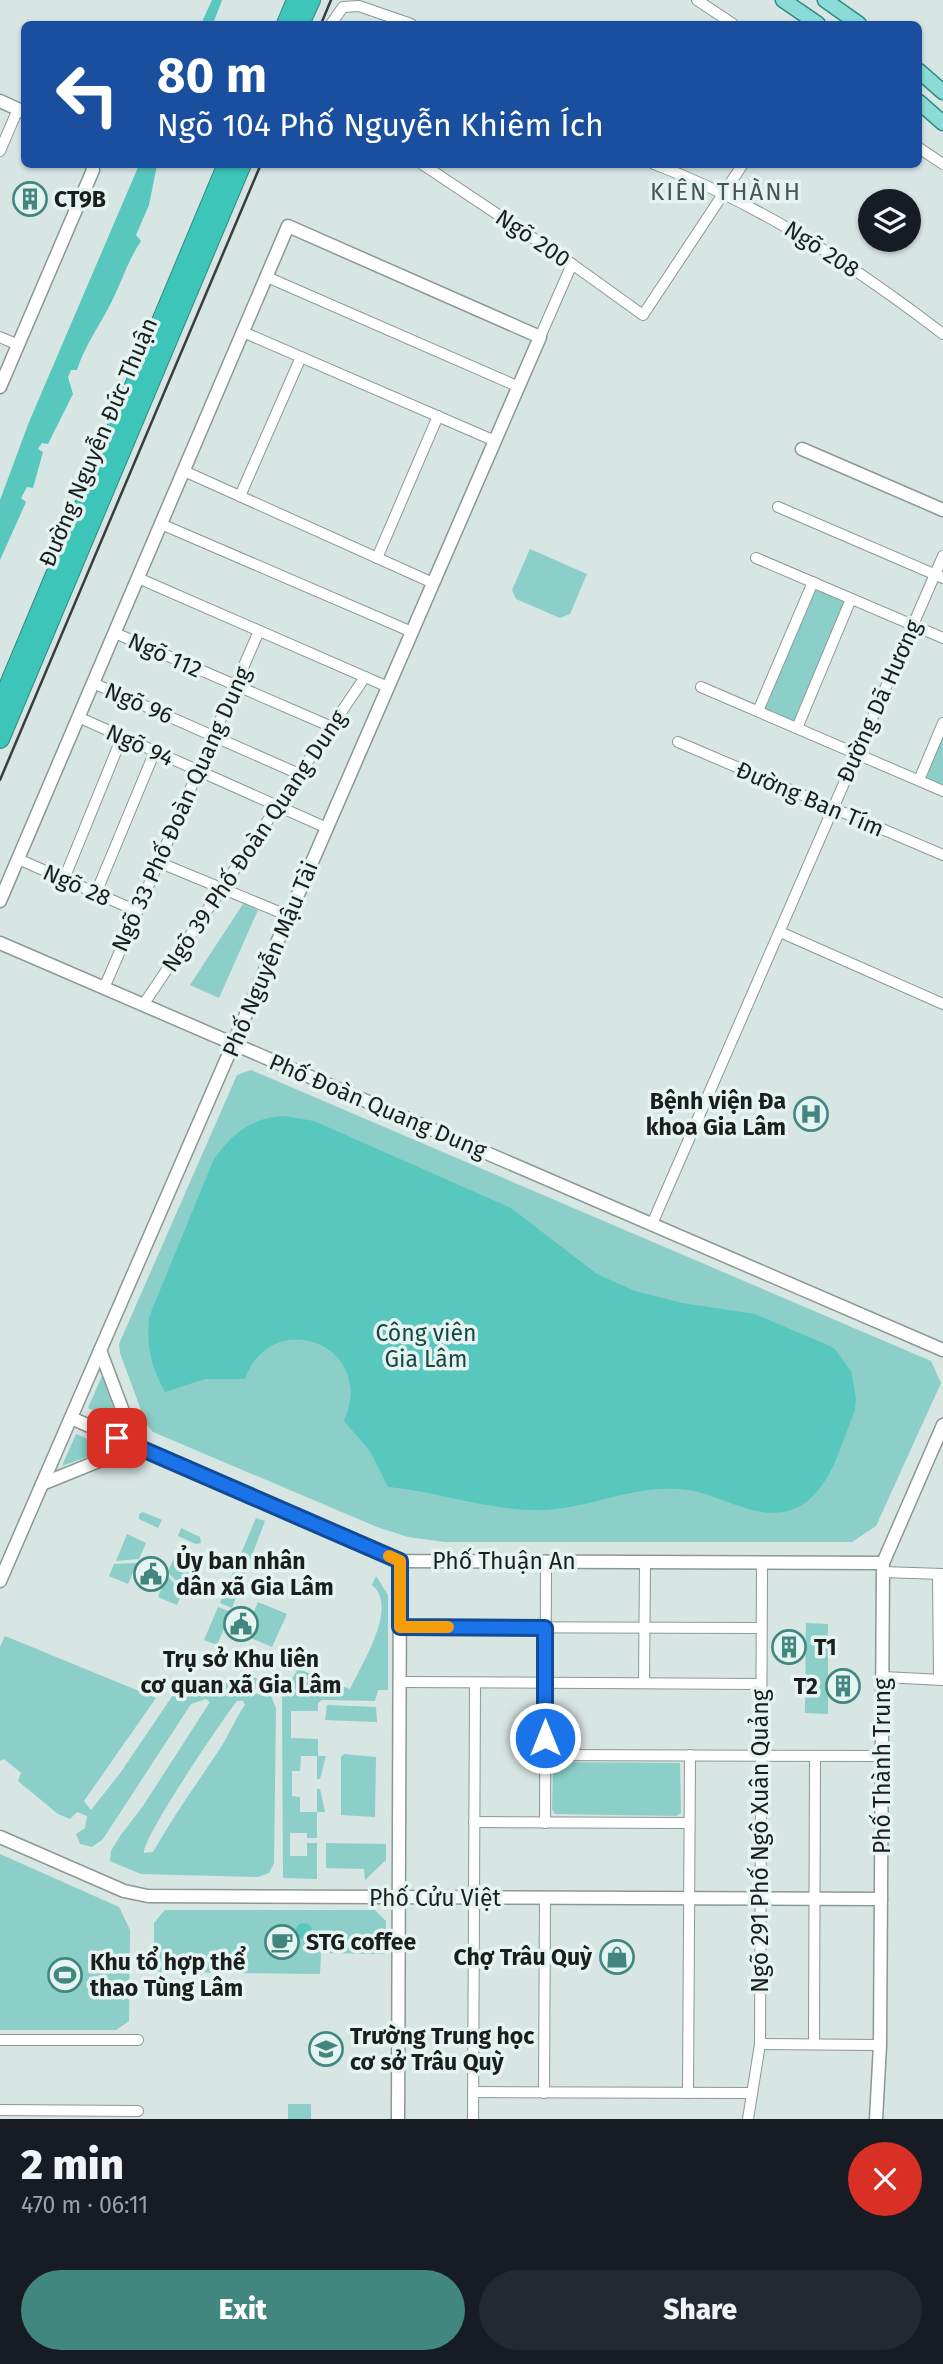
<!DOCTYPE html>
<html lang="en">
<head>
<meta charset="utf-8">
<style>
  :root { --surface:#171b24; --page:#242831; --text:#f1f3f6; --muted:#9ea1a6; --accent:#418780 }
  body { margin:0; font-family:"Fira Sans",sans-serif; background:var(--page); color:var(--text); height:100vh; display:flex; flex-direction:column; font-size:26px; white-space:nowrap }
  * { box-sizing:border-box; margin:0 }
  p { font-size:23px; color:var(--muted) }
  .icon { flex:none; width:38px; height:38px; fill:none; stroke:currentColor; stroke-width:2; stroke-linecap:round; stroke-linejoin:round }
  .map { position:relative; height:2119px; overflow:hidden }
  .side { display:flex; flex-direction:column; background:var(--surface); flex:1 }
  .side>* { flex:none }
  .banner { position:absolute; left:21px; top:21px; width:901px; height:147px; border-radius:10px; box-shadow:0 2px 5px #0004; background:#1a4fa0; color:#fff; overflow:hidden }
  .tools { position:absolute; left:858px; top:189px; display:grid; gap:14px }
  .tools a { display:grid; place-items:center; width:63px; height:63px; border-radius:50%; background:var(--surface); box-shadow:0 2px 5px #0004; font-size:35px }
  .pin { position:absolute; display:grid; place-items:center; width:60px; height:60px; color:#fff; margin:-30px; border-radius:14px; box-shadow:0 4px 10px #0006 }
  .me { position:absolute; width:77px; margin:-38px; rotate:0deg; stroke-linejoin:round; filter:drop-shadow(0 0 5px #0008) }
  .turn { display:flex; align-items:center; gap:24px; height:147px; padding:0 21px; font-size:32px }
  .turn .icon { width:91px; height:91px; stroke-width:2.5 }
  .turn b { display:block; font-size:49px; line-height:60px }
  .round { display:grid; place-items:center; flex:none; width:74px; height:74px; border-radius:37px; background:var(--page) }
  .head { display:flex; align-items:center; justify-content:space-between; height:119px; padding:0 21px }
  h1 { font-size:42px; font-weight:800; line-height:52px }
  .button { display:flex; gap:14px; margin-top:auto; padding:14px 21px }
  .button a { flex:1; height:80px; border-radius:42px; background:var(--accent); color:#fff; font-size:28px; font-weight:800; line-height:80px; text-align:center }
  .button a+a { background:var(--page); color:var(--text) }
  .map>svg:first-child { display:block }
</style>
</head>
<body>
<div class="map">
<svg width="943" height="2119" viewBox="0 0 943 2119">
  <rect width="100%" height="100%" fill="#d7e5e3"/>
  <g fill="#8bcfc8" fill-rule="evenodd">
    <path d="M530 549 587 574 570 614 560 618 516 599 512 590Z"/>
    <path d="M813 582 852 599 797 728 758 711Z"/>
    <path d="M943 723V791L919 780Z"/>
    <path d="M243 904 258 910 219 998 190 985Z"/>
    <path d="M251 1070 931 1361 941 1383 876 1526 852 1542H445L408 1537 377 1527 153 1432 146 1424 120 1353 119 1344 237 1075Z"/>
    <path d="M102 1376 119 1423 88 1408Z"/>
    <path d="M76 1434 79 1435 109 1449 62 1466Z"/>
    <path d="M143 1512 162 1520 158 1528 139 1519V1514Z"/>
    <path d="M256 1518 265 1521 232 1608 220 1603Z"/>
    <path d="M181 1528 200 1537 201 1543 196 1544 178 1536Z"/>
    <path d="M127 1534 146 1543 139 1559 116 1561Z"/>
    <path d="M175 1555 195 1564 184 1590 168 1572Z"/>
    <path d="M137 1563 128 1584 109 1576 114 1564Z"/>
    <path d="M167 1575 182 1593 177 1605 158 1597Z"/>
    <path d="M376 1576 388 1595V1690H378L375 1701 322 1700 318 1703V1711H291V1738L318 1739V1756H326L320 1779H317V1756H301L300 1771H292V1796L300 1797V1812H317V1789H320L325 1812H317V1838H307V1833H290V1856H307V1843H317V1879L283 1878 282 1690 183 1689 187 1681 207 1686 211 1679 225 1685 228 1677 248 1686 252 1677 280 1687 290 1682 298 1669 350 1689C362 1664 399 1606 372 1585Z"/>
    <path d="M258 1602 287 1614 272 1647 244 1635Z"/>
    <path d="M218 1607 231 1612 217 1645 204 1640Z"/>
    <path d="M806 1623 828 1624V1714L805 1713Z"/>
    <path d="M5 1636 156 1698 84 1801 91 1810 121 1772 175 1692 270 1694 276 1708 274 1863 269 1873 258 1877 141 1874 110 1861 111 1851 120 1836 143 1806 210 1702 206 1699 191 1704 103 1839 92 1847 80 1844 76 1834 85 1828 87 1816 77 1812 70 1819 58 1814 18 1781 21 1773 4 1759 0 1761V1647ZM237 1701H243L245 1705C235 1719 230 1733 221 1747 198 1782 174 1815 153 1852L144 1853C142 1838 222 1720 237 1701Z"/>
    <path d="M327 1705 376 1707 377 1722 325 1720Z"/>
    <path d="M344 1754 376 1757 375 1817 341 1815V1757Z"/>
    <path d="M559 1762 680 1763 681 1813 676 1816 555 1814 552 1809 553 1767Z"/>
    <path d="M326 1843 386 1844V1860L365 1880 364 1869 326 1868Z"/>
    <path d="M0 1854 119 1907 130 1930 129 2021 116 2030H0Z"/>
    <path d="M165 1910H375L386 1921 385 1954 321 1953 320 1974 154 1972V1923Z"/>
    <rect x="288" y="2104" width="23" height="15"/>
  </g>
  <g fill="#58c8be">
    <path d="M212 0H222L213 24H201Z"/>
    <path d="M139 165H157L149 205 136 235 141 241C128 260 122 281 112 301 100 325 85 345 77 370H71L68 377 73 394 48 444 42 443 38 449 43 452 33 488 27 487 21 498 26 502 0 560V500L29 422Z"/>
    <path d="M285 1116 314 1121 511 1208 597 1274 635 1291 682 1303 755 1314 823 1343 834 1348 851 1371 856 1398 855 1410C841 1443 831 1492 796 1508 760 1524 723 1495 688 1490 636 1483 595 1507 546 1510 491 1512 442 1492 388 1487L370 1451 344 1421C378 1344 271 1305 245 1379H205L165 1392C151 1367 146 1345 149 1317L213 1161C231 1134 252 1117 285 1116Z"/>
    <circle cx="304" cy="1931" r="8"/>
  </g>
  <g fill="none" stroke-linecap="round" stroke-linejoin="round">
    <g stroke="#8b9896" stroke-width="12">
      <g id="street">
        <path d="M697 0 733 24"/>
        <path d="M331 24 343 7 359 6 411 24"/>
        <path d="M919 148 943 164"/>
        <path d="M0 151 18 109"/>
        <path d="M422 164 572 264 643 315 743 164"/>
        <path d="M654 164C760 204 853 265 943 334"/>
        <path d="M267 277 519 387"/>
        <path d="M243 332 495 441"/>
        <path d="M0 337 18 345"/>
        <path d="M540 337 572 264"/>
        <path d="M184 471 433 583"/>
        <path d="M240 496 301 357"/>
        <path d="M778 507 943 578"/>
        <path d="M161 524 412 632"/>
        <path d="M377 558 438 416"/>
        <path d="M756 558 943 638"/>
        <path d="M138 578 388 687"/>
        <path d="M115 633 332 727"/>
        <path d="M93 683 299 774"/>
        <path d="M701 687 943 791"/>
        <path d="M758 711 813 582"/>
        <path d="M78 717 327 828"/>
        <path d="M797 728 851 599"/>
        <path d="M678 742 943 855"/>
        <path d="M919 780 943 723"/>
        <path d="M18 859 137 911"/>
        <path d="M158 862 289 916"/>
        <path d="M64 879 122 737"/>
        <path d="M96 893 155 751"/>
        <path d="M780 932 943 1004"/>
        <path d="M104 988 259 631"/>
        <path d="M143 1005 365 677"/>
        <path d="M652 1224 943 556"/>
        <path d="M883 1572 942 1574"/>
        <path d="M938 1574 939 1680"/>
        <path d="M400 1627 761 1628"/>
        <path d="M883 1677 943 1680"/>
        <path d="M400 1682 761 1684"/>
        <path d="M644 1683 645 1562"/>
        <path d="M545 1755 882 1756"/>
        <path d="M474 1822 689 1823"/>
        <path d="M545 1823 546 1561"/>
        <path d="M0 2040H138"/>
        <path d="M760 2044 880 2045"/>
        <path d="M814 2044 815 1756"/>
        <path d="M473 2092 752 2093"/>
        <path d="M544 2093 545 1898"/>
        <path d="M688 2093 690 1755"/>
        <path d="M0 2110 138 2111"/>
        <path d="M473 2119 475 1683"/>
        <path d="M748 2119 760 2044 762 1562"/>
      </g>
    </g>
    <g stroke="#8b9896" stroke-width="15">
      <g id="secondary">
        <path d="M0 101 24 112"/>
        <path d="M0 387 93 170 92 164"/>
        <path d="M802 449 943 510"/>
        <path d="M0 901 288 226 540 337 0 1581"/>
        <path d="M0 943 943 1350"/>
        <path d="M100 1350 136 1446"/>
        <path d="M71 1418 400 1561 883 1563"/>
        <path d="M42 1484 136 1446"/>
        <path d="M0 1837 124 1891 148 1896 881 1899"/>
        <path d="M398 2119 400 1561"/>
        <path d="M876 2119 880 2045 883 1563 943 1425"/>
      </g>
    </g>
    <g stroke="#318b83" stroke-width="17">
      <g id="primary">
        <path d="M783 0 818 24"/>
        <path d="M825 0 859 24"/>
        <path d="M919 71 943 92"/>
        <path d="M919 102 943 123"/>
      </g>
    </g>
    <g stroke="#318b83" stroke-width="20">
      <g id="highway">
        <path d="M286 24 296 0"/>
        <path d="M300 24 311 0"/>
        <path d="M0 706 227 164"/>
        <path d="M0 739 242 164"/>
      </g>
    </g>
    <use href="#street" stroke="#fff" stroke-width="10"/>
    <use href="#secondary" stroke="#fff" stroke-width="12"/>
    <use href="#primary" stroke="#8bdcd6" stroke-width="14"/>
    <use href="#highway" stroke="#3dc5ba" stroke-width="18"/>
    <g stroke="#383e3d" stroke-width="2.5">
      <path d="M321 24 331 0"/>
      <path d="M0 780 261 164"/>
    </g>
  </g>
  <g fill="none" stroke-linecap="round" stroke-linejoin="round">
    <g stroke="#114b97" stroke-width="18">
      <path id="route" d="M117 1438 400 1561V1627L545 1628V1738"/>
    </g>
    <use href="#route" stroke="#1a73e8" stroke-width="12"/>
    <path stroke="#f59e0b" stroke-width="12" d="M389 1556 400 1561V1627H448"/>
  </g>
  <defs>
    <g id="building-ring" transform="scale(1.75)"><circle r="9.5" fill="#e5f3f1" stroke="#418780" stroke-width="1.5"/><path d="M-4-6H4V6H1V3H-1V6H-4ZM-2.5-4.3h1.7v1.8h-1.7ZM.8-4.3h1.7v1.8H.8ZM-2.5-1h1.7V.8h-1.7ZM.8-1h1.7V.8H.8Z" fill="#418780"/></g>
    <g id="hospital-ring" transform="scale(1.75)"><circle r="9.5" fill="#e5f3f1" stroke="#418780" stroke-width="1.5"/><path d="M-5-5h3v3.5h4V-5h3V5h-3V1.5h-4V5h-3Z" fill="#418780"/></g>
    <g id="civic-ring" transform="scale(1.75)"><circle r="9.5" fill="#e5f3f1" stroke="#418780" stroke-width="1.5"/><path d="M-.6-6.5H3V-4.5H.6V-3L4-1V1h2V6H-6V1h2V-1L-.6-3ZM-1.2 2.5V6h2.4V2.5Z" fill="#418780"/></g>
    <g id="cafe-ring" transform="scale(1.75)"><circle r="9.5" fill="#e5f3f1" stroke="#418780" stroke-width="1.5"/><path d="M-5.5-4.5H6V0H3Q3 3.5 0 3.5H-2.5Q-5.5 3.5-5.5 0ZM3-3.2v2h1.7v-2ZM-6 4.5H4V6H-6Z" fill="#418780"/></g>
    <g id="shop-ring" transform="scale(1.75)"><circle r="9.5" fill="#e5f3f1" stroke="#418780" stroke-width="1.5"/><path d="M-5-2.5h2.3a2.7 3.5 0 0 1 5.4 0H5L5.5 6h-11ZM-1.5-2.5h3a1.5 2.3 0 0 0-3 0Z" fill="#418780"/></g>
    <g id="stadium-ring" transform="scale(1.75)"><circle r="9.5" fill="#e5f3f1" stroke="#418780" stroke-width="1.5"/><path d="M0-5a6.5 5 0 1 0 0 10a6.5 5 0 1 0 0-10ZM-3.5-1.8h7v3.6h-7Z" fill="#418780"/></g>
    <g id="school-ring" transform="scale(1.75)"><circle r="9.5" fill="#e5f3f1" stroke="#418780" stroke-width="1.5"/><path d="M0-5L7-2L0 1L-7-2ZM-4 1L0 2.5L4 1V4Q0 6-4 4Z" fill="#418780"/></g>
  </defs>
  <g fill-rule="evenodd">
    <use href="#building-ring" x="30" y="199"/>
    <use href="#hospital-ring" x="811" y="1114"/>
    <use href="#civic-ring" x="151" y="1574"/>
    <use href="#civic-ring" x="241" y="1624"/>
    <use href="#building-ring" x="789" y="1647"/>
    <use href="#building-ring" x="843" y="1686"/>
    <use href="#cafe-ring" x="282" y="1942"/>
    <use href="#shop-ring" x="617" y="1957"/>
    <use href="#stadium-ring" x="65" y="1975"/>
    <use href="#school-ring" x="326" y="2049"/>
  </g>
  <g text-anchor="middle" stroke-width="7" stroke-linejoin="round" paint-order="stroke">
    <g font-size="23" font-weight="bold" fill="#1a1f1e" stroke="#e5f3f1" text-anchor="start">
      <text x="54" y="207">CT9B</text>
      <text x="786" y="1109" text-anchor="end">Bệnh viện Đa<tspan x="786" dy="26">khoa Gia Lâm</tspan></text>
      <text x="176" y="1569">Ủy ban nhân<tspan x="176" dy="26">dân xã Gia Lâm</tspan></text>
      <text x="814" y="1655">T1</text>
      <text x="241" y="1667" text-anchor="middle">Trụ sở Khu liên<tspan x="241" dy="26">cơ quan xã Gia Lâm</tspan></text>
      <text x="818" y="1694" text-anchor="end">T2</text>
      <text x="306" y="1950">STG coffee</text>
      <text x="592" y="1965" text-anchor="end">Chợ Trâu Quỳ</text>
      <text x="90" y="1970">Khu tổ hợp thể<tspan x="90" dy="26">thao Tùng Lâm</tspan></text>
      <text x="350" y="2044">Trường Trung học<tspan x="350" dy="26">cơ sở Trâu Quỳ</tspan></text>
    </g>
    <g font-size="23" fill="#1a1f1e" stroke="#e5f3f1">
      <text transform="translate(533 238) rotate(34)" y="8">Ngõ 200</text>
      <text transform="translate(822 249) rotate(33)" y="8">Ngõ 208</text>
      <text transform="translate(98 442) rotate(-67)" y="8">Đường Nguyễn Đức Thuận</text>
      <text transform="translate(165 655) rotate(24)" y="8">Ngõ 112</text>
      <text transform="translate(879 701) rotate(-66)" y="8">Đường Dã Hương</text>
      <text transform="translate(139 703) rotate(23)" y="8">Ngõ 96</text>
      <text transform="translate(140 745) rotate(24)" y="8">Ngõ 94</text>
      <text transform="translate(810 799) rotate(23)" y="8">Đường Ban Tím</text>
      <text transform="translate(181 809) rotate(-66)" y="8">Ngõ 33 Phố Đoàn Quang Dung</text>
      <text transform="translate(254 841) rotate(-56)" y="8">Ngõ 39 Phố Đoàn Quang Dung</text>
      <text transform="translate(77 885) rotate(24)" y="8">Ngõ 28</text>
      <text transform="translate(270 959) rotate(-67)" y="8">Phố Nguyễn Mậu Tài</text>
      <text transform="translate(378 1106) rotate(23)" y="8">Phố Đoàn Quang Dung</text>
      <text x="504" y="1569">Phố Thuận An</text>
      <text transform="translate(882 1766) rotate(-90)" y="8">Phố Thành Trung</text>
      <text transform="translate(760 1841) rotate(-90)" y="8">Ngõ 291 Phố Ngô Xuân Quảng</text>
      <text x="435" y="1906">Phố Cửu Việt</text>
    </g>
    <g font-size="23" fill="#164843" stroke="#e5f3f1">
      <text x="426" y="1341">Công viên<tspan x="426" dy="26">Gia Lâm</tspan></text>
    </g>
    <g font-size="24" letter-spacing="2" fill="#495553" stroke="#e5f3f1">
      <text x="726" y="200">KIÊN THÀNH</text>
    </g>
  </g>
</svg>
<div class="tools">
<a><svg class="icon" aria-label="layers" viewBox="0 0 24 24"><path d="M12 4l9 5-9 5-9-5zM3 14l9 5 9-5"/></svg></a>
</div>
<div class="pin" style="left:117px;top:1438px;background:#d93025"><svg class="icon" aria-label="arrive" viewBox="0 0 24 24"><path d="M6 21V4h12l-3 4 3 4H6"/></svg></div>
<svg class="me" style="left:545px;top:1738px" viewBox="-20 -20 40 40"><circle r="17" fill="#1a73e8" stroke="#fff" stroke-width="3"/><path d="M0-11L8 9 0 5-8 9z" fill="#fff"/></svg>
<div class="banner">
<div class="turn"><svg class="icon" aria-label="left" viewBox="0 0 24 24"><path d="M17 20v-9H6M10 6l-5 5 5 5"/></svg><div><b>80 m</b>Ngõ 104 Phố Nguyễn Khiêm Ích</div></div>
</div>
</div>
<section class="side">
<div class="head"><div><h1>2 min</h1><p>470 m · 06:11</p></div><a class="round" style="background:#d93025;color:#fff"><svg class="icon" aria-label="close" viewBox="0 0 24 24"><path d="M6 6l12 12M18 6L6 18"/></svg></a></div>
<div class="button"><a>Exit</a><a>Share</a></div>
</section>
</body>
</html>
